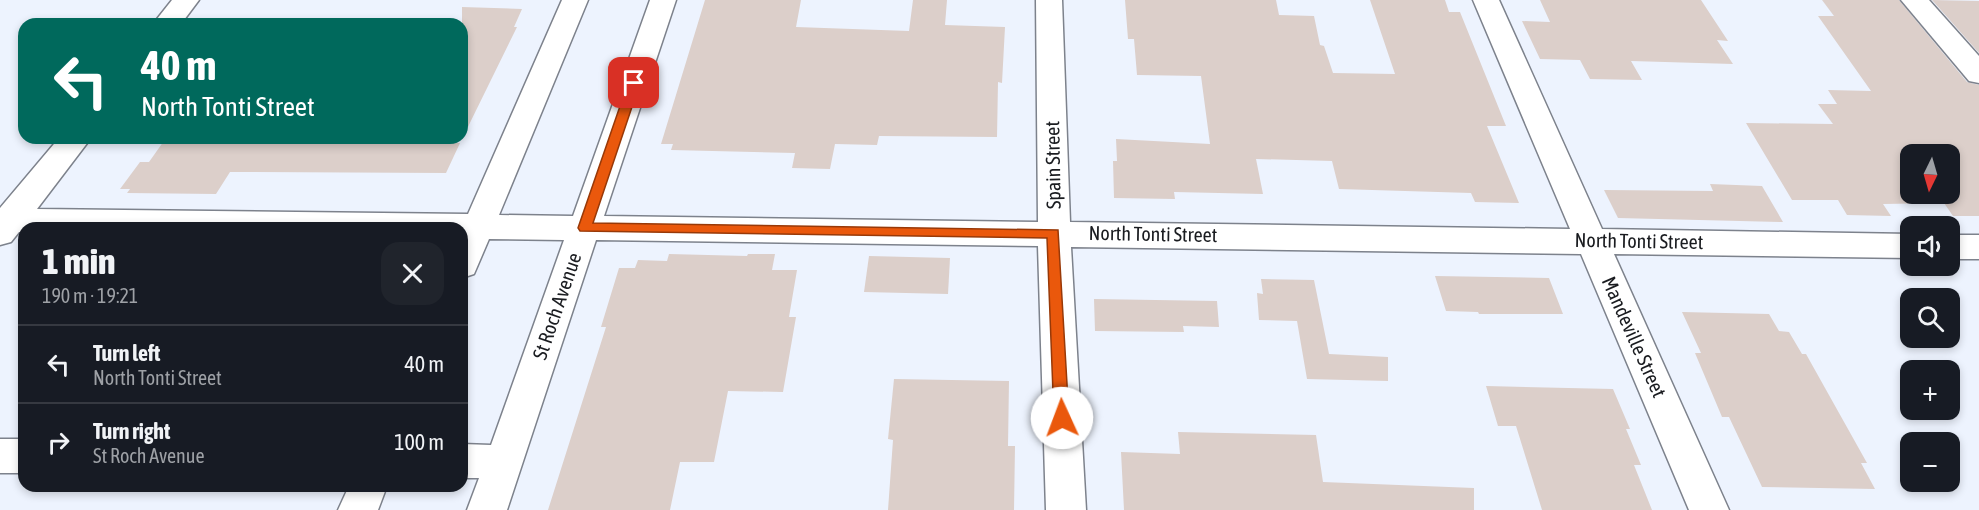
<!DOCTYPE html>
<html lang="en">
<head>
<meta charset="utf-8">
<style>
  :root { --surface:#171b24; --page:#20242c; --text:#f1f3f6; --muted:#9ea1a6; --line:#363941 }
  body { margin:0; font-family:"Asap Condensed",sans-serif; background:var(--page); color:var(--text); height:100vh; display:flex; flex-direction:column; font-size:22px; white-space:nowrap }
  * { box-sizing:border-box; margin:0 }
  p { font-size:20px; color:var(--muted) }
  .icon { flex:none; width:33px; height:33px; fill:none; stroke:currentColor; stroke-width:2; stroke-linecap:round; stroke-linejoin:round }
  .map { position:relative; flex:1; overflow:hidden }
  .details { position:absolute; left:18px; top:222px; width:450px; height:270px; display:flex; flex-direction:column; background:var(--surface); border-radius:18px; box-shadow:0 3px 9px #0003 }
  .details>* { flex:none }
  .banner { position:absolute; left:18px; top:18px; width:450px; height:126px; border-radius:18px; box-shadow:0 3px 9px #0003; background:#00695c; color:#fff; overflow:hidden }
  .needle { width:39px; rotate:185deg }
  .fabs { position:absolute; left:1900px; top:144px; display:grid; gap:12px }
  .fabs a { display:grid; place-items:center; width:60px; height:60px; border-radius:12px; background:var(--surface); box-shadow:0 3px 9px #0003; font-size:30px }
  .pin { position:absolute; display:grid; place-items:center; width:51px; height:51px; color:#fff; margin:-26px; border-radius:12px; box-shadow:0 3px 9px #0006 }
  .me { position:absolute; width:66px; margin:-33px; rotate:358deg; stroke-linejoin:round; filter:drop-shadow(0 0 4px #0008) }
  .turn { display:flex; align-items:center; gap:21px; height:126px; padding:0 24px; font-size:27px }
  .turn .icon { width:78px; height:78px; stroke-width:2.5 }
  .turn b { display:block; font-size:42px; line-height:51px }
  .round { display:grid; place-items:center; flex:none; width:63px; height:63px; border-radius:18px; background:var(--page) }
  .summary { display:flex; align-items:center; justify-content:space-between; height:102px; padding:0 24px }
  h1 { font-size:36px; font-weight:800; line-height:45px }
  ul { padding:0; list-style:none }
  li { display:flex; align-items:center; gap:18px; height:78px; padding:0 24px; border-top:2px solid var(--line) }
  li div { flex:1 }
  li b { display:block; font-size:22px }
  li em { font-style:normal }
  .map>svg:first-child { display:block }
</style>
</head>
<body>
<div class="map">
<svg width="1979" height="510" viewBox="0 0 1979 510">
  <rect width="100%" height="100%" fill="#edf3fe"/>
  <g fill="#dccfca" fill-rule="evenodd">
    <path d="M705 0H801L796 27 909 31 913 0H947L945 25 1005 27 1002 83 998 82 997 137 879 136 877 145 835 144 830 169 792 168 795 153 671 150 673 144H661Z"/>
    <path d="M1125 0H1276L1279 15 1314 16 1320 45 1324 46 1333 73 1395 74 1370 0H1445L1449 12H1460L1506 126H1487L1519 203 1475 202 1471 193 1339 189 1332 161 1256 159 1263 194 1174 192 1175 199 1114 198 1113 161H1117L1116 139 1210 144 1201 76 1137 75 1134 39H1128Z"/>
    <path d="M1540 0H1701L1728 41 1717 40 1733 64 1631 61 1642 80 1590 79 1580 60 1540 59 1522 21 1550 22Z"/>
    <path d="M1822 0H1899L1967 82 1979 85V216H1953L1944 203 1883 204 1891 216 1847 215 1838 200H1792L1746 123 1833 124 1818 104H1837L1828 90 1871 91 1818 16H1834ZM1911 154H1950V194H1911Z"/>
    <path d="M1932 0 1979 1V53Z"/>
    <path d="M462 7 522 9 514 27H517L462 139Z"/>
    <path d="M166 138H393L392 141 460 143 446 173 230 172 216 194 127 193 130 189H120L140 162H149Z"/>
    <path d="M1710 184 1762 186 1783 222 1618 218 1604 190 1713 191Z"/>
    <path d="M669 254 747 256 748 254H775L772 270H797L789 317H796L783 392 728 391 714 462H680L670 510H548L606 327H601L619 268H635L638 260 667 261Z"/>
    <path d="M869 256 950 258 948 294 864 292Z"/>
    <path d="M1435 276 1549 278 1563 314H1479L1478 312 1446 311Z"/>
    <path d="M1261 279 1314 280 1329 354 1388 357V381L1307 379 1297 321 1259 320 1257 293 1263 294Z"/>
    <path d="M1094 299 1217 301 1219 327 1183 326 1184 332 1095 331Z"/>
    <path d="M1682 312 1769 314 1779 331 1789 332 1802 354H1806L1867 463H1861L1875 489 1762 487 1729 417H1722L1695 353H1701Z"/>
    <path d="M894 379 1009 381 1008 446H1015L1014 510H888L893 440 888 439Z"/>
    <path d="M1486 386 1613 389 1630 429H1626L1641 465H1634L1652 510H1542L1516 426H1498Z"/>
    <path d="M1178 432 1316 435 1323 482 1474 488V510H1124L1121 452 1180 454Z"/>
  </g>
  <g fill="none" stroke-linecap="round" stroke-linejoin="round">
    <g stroke="#7d828c" stroke-width="3">
      <g id="minor">
        <path d="M172 0H199L181 24H153Z"/>
        <path d="M562 0H588L499 215 573 216 650 0H676L604 216 1038 222 1036 0H1062L1070 222 1570 229 1473 0H1499L1602 229 1911 234V258L1614 254 1729 510H1689L1581 254 1071 247 1086 510H1046L1038 246 596 240 507 510H467L479 478H462V444L491 445 564 240 489 239 474 274 462 278V228H24V232H19L11 242 0 245V208L59 138H91L37 209 468 214Z"/>
        <path d="M1901 0H1929L1979 56V83L1969 81Z"/>
        <rect x="1950" y="235" width="29" height="24"/>
        <rect x="0" y="439" width="24" height="34"/>
        <path d="M349 486H387L378 510H338Z"/>
      </g>
    </g>
    <use href="#minor" fill="#fff" fill-rule="evenodd"/>
  </g>
  <path fill="#ea580c" stroke="#983908" stroke-width="1.5" d="M634 79 640 83 593 223 1058 230 1069 418 1067 422 1062 424 1056 422 1054 418 1047 238 580 231 578 228 628 83Z"/>
  <g text-anchor="middle" stroke-width="5" stroke-linejoin="round" paint-order="stroke">
    <g font-size="20" fill="#1a1c20" stroke="#fff">
      <text transform="translate(1053 165) rotate(-91)" y="7">Spain Street</text>
      <text transform="translate(1153 234) rotate(1)" y="7">North Tonti Street</text>
      <text transform="translate(1639 241) rotate(1)" y="7">North Tonti Street</text>
      <text transform="translate(557 306) rotate(-71)" y="7">St Roch Avenue</text>
      <text transform="translate(1634 337) rotate(66)" y="7">Mandeville Street</text>
    </g>
  </g>
</svg>
<div class="fabs">
<a><svg class="needle" viewBox="-14 -14 28 28"><path d="M0-13l5 13h-10z" fill="#e53935"/><path d="M0 13l5-13h-10z" fill="#9ea1a6"/></svg></a>
<a><svg class="icon" aria-label="sound" viewBox="0 0 24 24"><path d="M4 9h4l5-4v14l-5-4H4zM17 9q2 3 0 6"/></svg></a>
<a><svg class="icon" aria-label="search" viewBox="0 0 24 24"><circle cx="10" cy="10" r="6"/><path d="M15 15l6 6"/></svg></a>
<a>+</a>
<a>−</a>
</div>
<div class="pin" style="left:634px;top:83px;background:#d93025"><svg class="icon" aria-label="arrive" viewBox="0 0 24 24"><path d="M6 21V4h12l-3 4 3 4H6"/></svg></div>
<svg class="me" style="left:1062px;top:418px" viewBox="-20 -20 40 40"><circle r="19" fill="#fff"/><path d="M0-13L10 11 0 6-10 11z" fill="#ea580c"/></svg>
<div class="banner">
<div class="turn"><svg class="icon" aria-label="left" viewBox="0 0 24 24"><path d="M17 20v-9H6M10 6l-5 5 5 5"/></svg><div><b>40 m</b>North Tonti Street</div></div>
</div>
<section class="details">
<div class="summary"><div><h1>1 min</h1><p>190 m · 19:21</p></div><a class="round"><svg class="icon" aria-label="close" viewBox="0 0 24 24"><path d="M6 6l12 12M18 6L6 18"/></svg></a></div>
<ul>
<li><svg class="icon" aria-label="left" viewBox="0 0 24 24"><path d="M17 20v-9H6M10 6l-5 5 5 5"/></svg><div><b>Turn left</b><p>North Tonti Street</p></div><em>40 m</em></li>
<li><svg class="icon" aria-label="right" viewBox="0 0 24 24"><path d="M7 20v-9h11M14 6l5 5-5 5"/></svg><div><b>Turn right</b><p>St Roch Avenue</p></div><em>100 m</em></li>
</ul>
</section>
</div>
</body>
</html>
